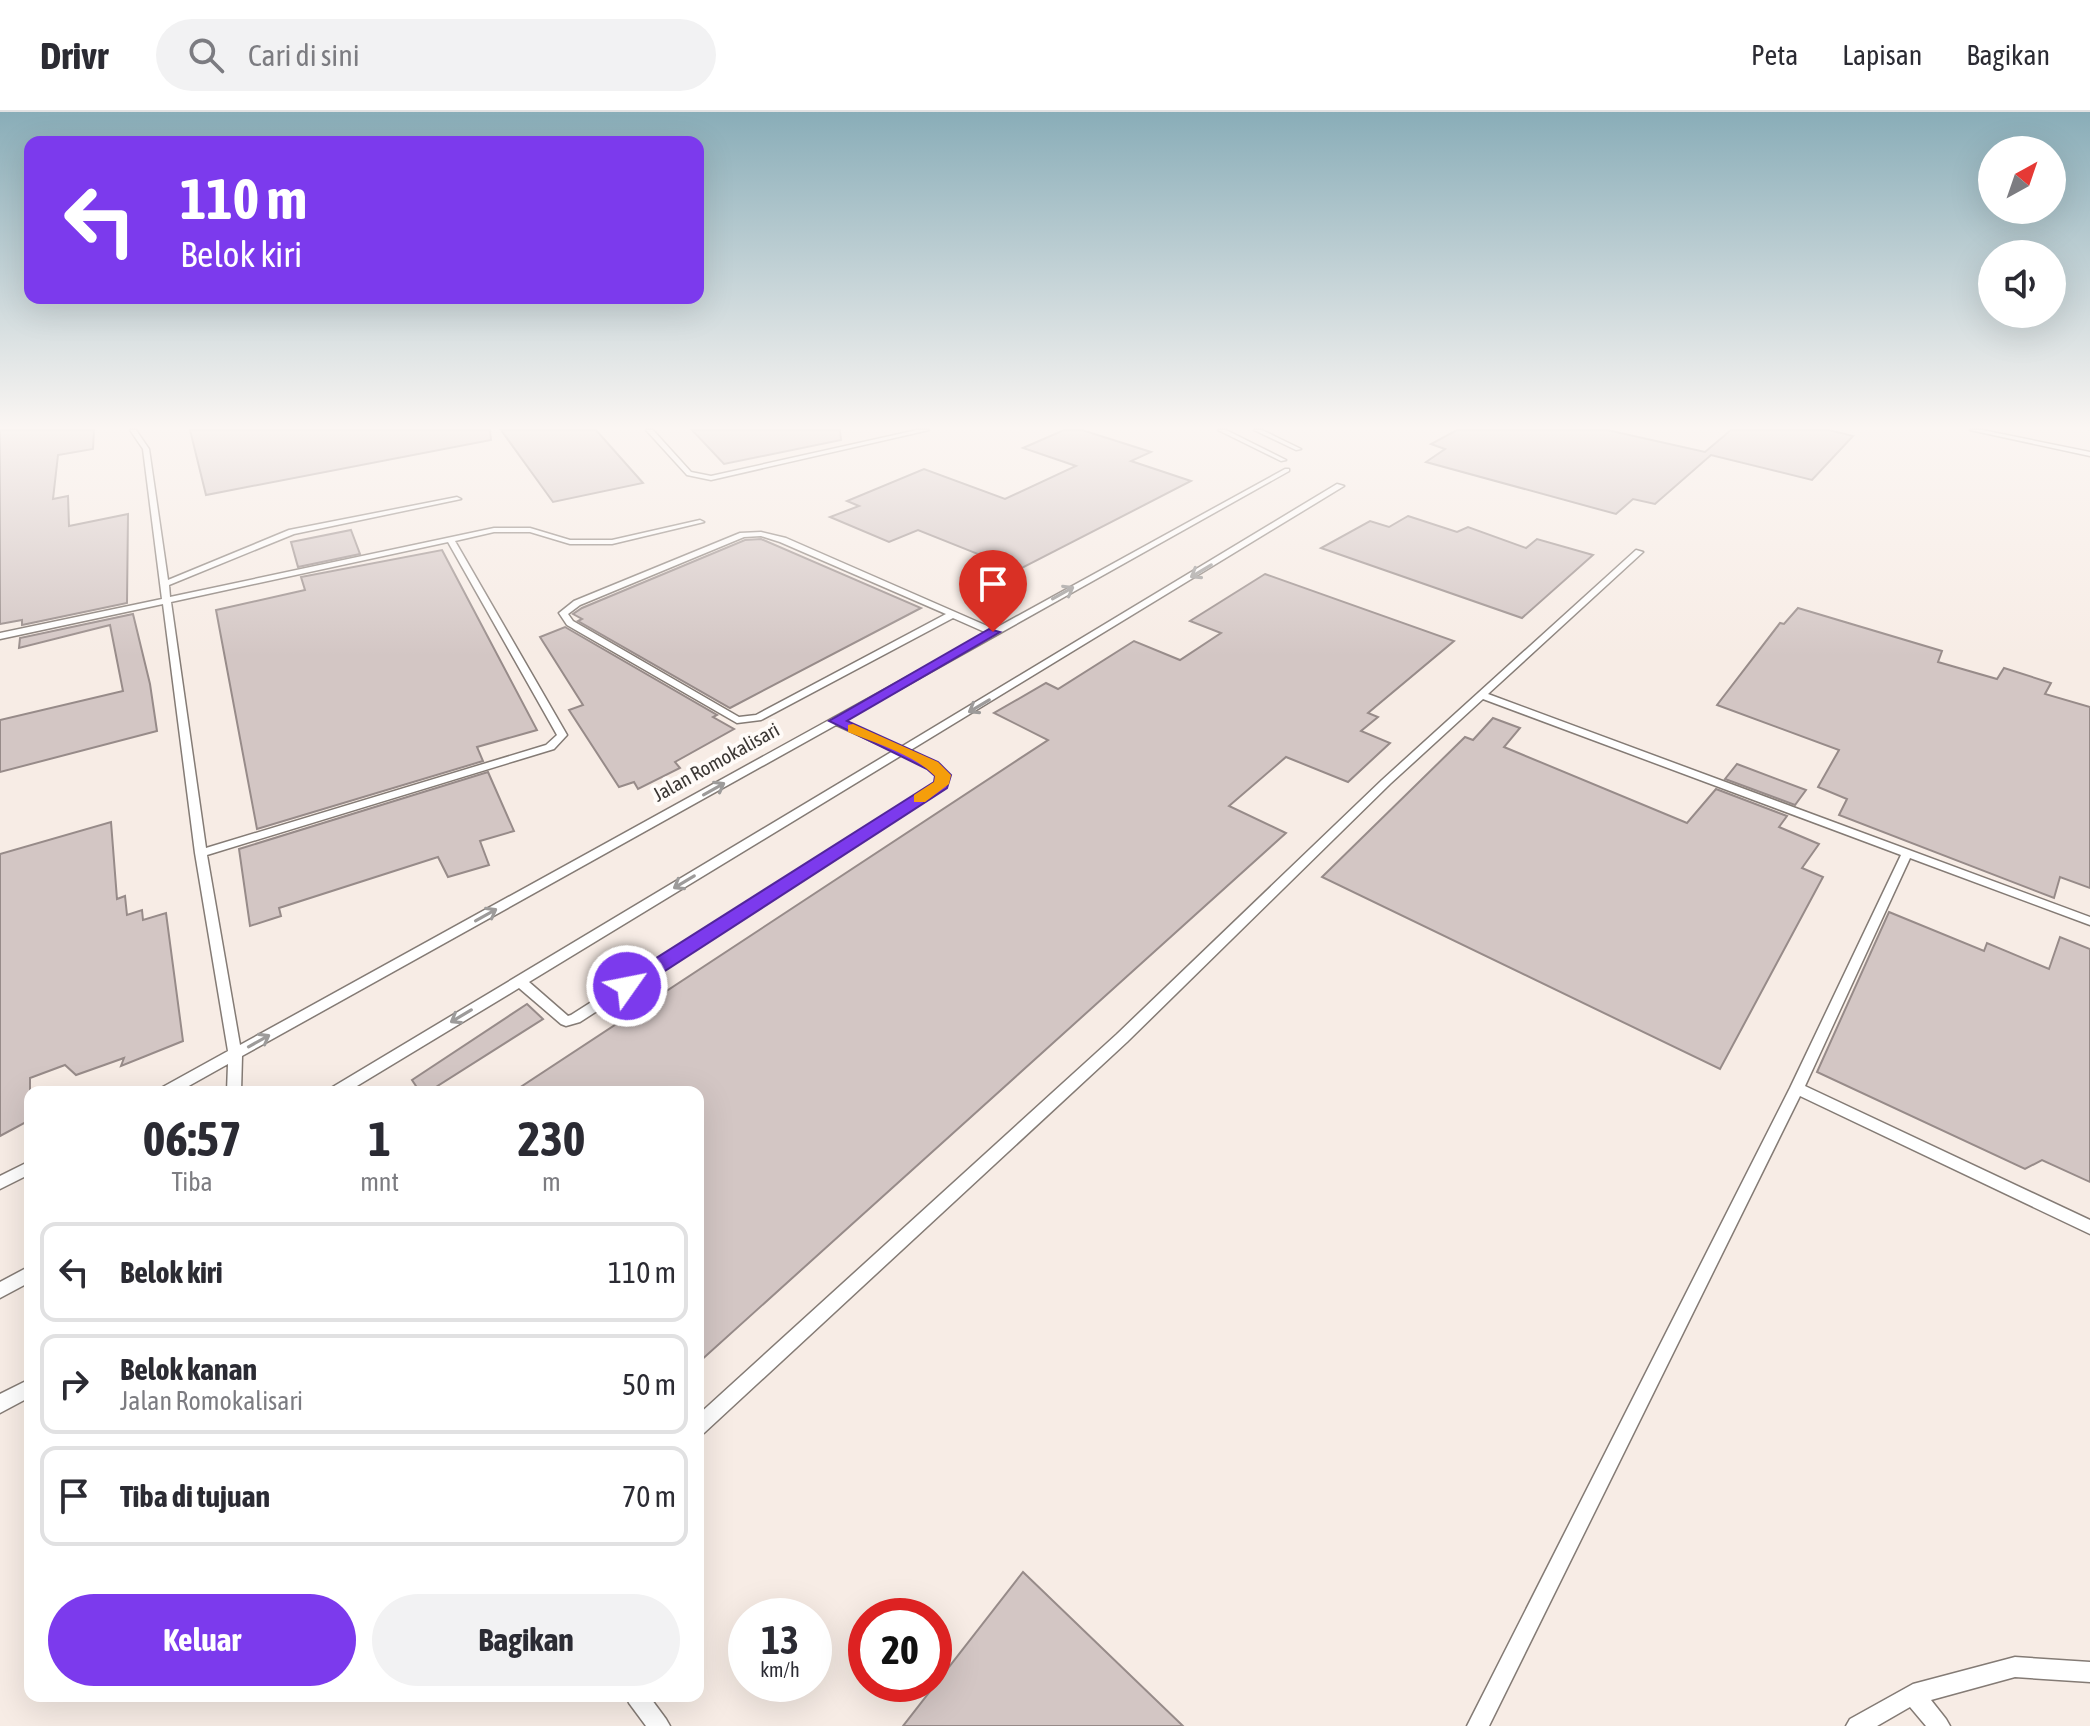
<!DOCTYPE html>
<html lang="id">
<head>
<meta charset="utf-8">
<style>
  :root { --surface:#fff; --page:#f2f2f3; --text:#2b2b33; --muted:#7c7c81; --line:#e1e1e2; --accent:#7c3aed }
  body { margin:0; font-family:"Asap Condensed",sans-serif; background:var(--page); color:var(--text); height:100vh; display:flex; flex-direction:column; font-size:30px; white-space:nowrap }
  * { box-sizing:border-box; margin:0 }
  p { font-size:26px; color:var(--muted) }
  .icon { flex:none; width:44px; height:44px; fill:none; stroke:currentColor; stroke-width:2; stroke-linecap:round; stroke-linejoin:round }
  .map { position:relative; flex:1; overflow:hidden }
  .details { position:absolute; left:24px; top:974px; width:680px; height:616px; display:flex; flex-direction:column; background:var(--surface); border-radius:16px; box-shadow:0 8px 32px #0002 }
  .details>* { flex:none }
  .banner { position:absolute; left:24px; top:24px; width:680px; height:168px; border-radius:16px; box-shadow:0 8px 32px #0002; background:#7c3aed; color:#fff; overflow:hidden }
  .needle { width:52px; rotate:40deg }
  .controls { position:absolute; left:1978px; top:24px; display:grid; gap:16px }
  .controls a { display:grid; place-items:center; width:88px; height:88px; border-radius:50%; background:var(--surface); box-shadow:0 8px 32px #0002; font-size:40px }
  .speed { position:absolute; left:728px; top:1486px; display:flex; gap:16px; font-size:40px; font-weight:700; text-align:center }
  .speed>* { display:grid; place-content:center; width:104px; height:104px; border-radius:50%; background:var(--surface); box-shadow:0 8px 32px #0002; line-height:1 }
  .speed small { font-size:20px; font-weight:400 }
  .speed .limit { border:12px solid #d22; background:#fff; color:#111 }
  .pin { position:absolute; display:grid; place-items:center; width:68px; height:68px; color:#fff; margin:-82px -34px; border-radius:50% 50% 50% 0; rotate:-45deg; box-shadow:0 0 8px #0007 }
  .pin .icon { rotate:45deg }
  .me { position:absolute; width:88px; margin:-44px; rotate:57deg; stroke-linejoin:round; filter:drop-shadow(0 0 6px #0008) }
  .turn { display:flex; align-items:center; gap:28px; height:168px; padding:0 24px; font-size:36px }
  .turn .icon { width:104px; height:104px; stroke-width:2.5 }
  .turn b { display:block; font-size:56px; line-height:68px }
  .eta { display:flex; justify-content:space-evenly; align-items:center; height:136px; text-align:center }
  .eta b { font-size:48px; font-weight:700; line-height:56px }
  .cta { display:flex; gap:16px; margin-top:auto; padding:16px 24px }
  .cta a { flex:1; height:92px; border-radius:48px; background:var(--accent); color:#fff; font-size:32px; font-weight:700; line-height:92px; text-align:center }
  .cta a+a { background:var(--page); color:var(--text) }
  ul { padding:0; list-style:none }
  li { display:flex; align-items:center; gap:24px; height:100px; margin:0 16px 12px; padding:0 8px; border:4px solid var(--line); border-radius:16px }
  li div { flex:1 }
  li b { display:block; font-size:30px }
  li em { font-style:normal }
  header { display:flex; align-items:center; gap:48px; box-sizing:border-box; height:112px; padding:0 40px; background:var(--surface); border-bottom:2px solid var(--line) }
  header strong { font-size:38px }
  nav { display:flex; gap:44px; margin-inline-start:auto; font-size:28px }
  .search { width:560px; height:72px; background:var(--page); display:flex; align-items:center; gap:20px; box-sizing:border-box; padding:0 28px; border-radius:44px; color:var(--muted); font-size:30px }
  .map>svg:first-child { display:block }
</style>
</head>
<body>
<header>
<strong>Drivr</strong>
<div class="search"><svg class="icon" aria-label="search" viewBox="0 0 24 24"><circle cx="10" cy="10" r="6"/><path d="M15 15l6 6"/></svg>Cari di sini</div>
<nav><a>Peta</a><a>Lapisan</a><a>Bagikan</a></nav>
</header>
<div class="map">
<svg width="2090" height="1614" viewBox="0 0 2090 1614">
  <rect width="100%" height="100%" fill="#f7ece5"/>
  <g fill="#d3c6c4" stroke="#978b89" stroke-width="2">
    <path d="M0 318H94L93 337 58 343 53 387 68 384 69 414 128 402 127 491 22 513V508L0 512Z"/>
    <path d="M190 318H490L491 328 206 383Z"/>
    <path d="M501 318H596L643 371 553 390Z"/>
    <path d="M692 318H840L841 328 724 352Z"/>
    <path d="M1064 318H1082L1151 340 1131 349 1191 369 1018 458 918 418 889 430 830 405 859 394 847 389 924 357 1005 387 1076 354 1023 336Z"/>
    <path d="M1457 318H1607L1705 340 1731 318H1829L1853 324 1812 368 1711 343 1655 392 1633 387 1616 402 1426 350 1445 337 1431 332Z"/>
    <path d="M1408 404 1457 420 1468 415 1526 436 1537 427 1593 443 1522 506 1321 436 1370 409 1389 415Z"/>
    <path d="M351 418 360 442 298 455 291 430Z"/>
    <path d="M761 427 921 496 730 596 578 509 582 507 573 502 582 496 745 428Z"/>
    <path d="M442 438 537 618 477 635 483 649 257 717 216 498 305 478 301 465Z"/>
    <path d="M1265 462 1454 529 1368 601 1378 605 1361 619 1390 631 1348 670 1286 645 1229 694 1286 721 698 1251V980H513L1048 628 994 601 1046 571 1058 577 1134 529 1180 548 1221 521 1190 509Z"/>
    <path d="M1798 496 1942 539 1938 550 1997 567 2004 556 2051 571 2045 582 2090 595V776L2060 765 2054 786 1839 703 1847 687 1818 675 1839 638 1717 593 1780 511 1784 512Z"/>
    <path d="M133 502 150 572 157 619 0 660V608L123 579 110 513 19 536 20 526Z"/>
    <path d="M565 515 717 603 713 605 734 617 675 650 680 656 638 677 634 670 619 675 569 598 583 593 540 525Z"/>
    <path d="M1493 606 1520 616 1504 635 1687 711 1716 677 1787 704 1779 715 1819 732 1802 756 1823 765 1720 957 1322 765 1465 625 1473 628Z"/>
    <path d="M1737 652 1806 678 1795 693 1725 667Z"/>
    <path d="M488 660 514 719 480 729 489 753 448 765 438 745 279 796 281 804 250 814 239 737Z"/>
    <path d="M111 710 117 787 125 784 127 803 142 798 143 808 166 801 183 929 121 954 124 946 76 963 65 953 30 966V1008L0 1024V742Z"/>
    <path d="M1889 800 1984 839 1987 831 2049 857 2060 825 2090 837V1070L2042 1048 2025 1057 1817 960Z"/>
    <path d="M527 892 543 907 428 980H420L412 968Z"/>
    <path d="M1023 1460 1183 1614H903Z"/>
  </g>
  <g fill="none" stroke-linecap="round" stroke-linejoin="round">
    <g stroke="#847b75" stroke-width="3">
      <g id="lane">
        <path d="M130 318H136L149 337 168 468 289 418 457 385 461 387 294 422 169 473 170 485 494 416H530L570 428H612L700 408 704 410 612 432H570L530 420H494L455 429 567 623 554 637 207 743 240 933 987 521 953 506 761 608 737 611 567 513 559 501 574 489 740 421 761 420 786 426 994 517 1285 357H1289V359L843 609 901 635 1337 372 1344 374 909 639C925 645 937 650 948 663L945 674 580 910 566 914 561 912 519 876 347 980H329L331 976 893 639 836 613 242 944 241 980H227L228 952 178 980H159L161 976 228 939 195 741 163 492 0 527V521L162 487 143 337ZM761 424 780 430 946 502 756 603 739 605 573 509 568 502 580 493 744 425ZM448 430 557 623 546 633 206 736 171 490ZM902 643 929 655 938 664 936 671 571 903 568 904 529 870Z"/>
        <path d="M646 318H653L691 360 711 364 917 318H929L711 368 687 363Z"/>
        <path d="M1218 318H1226L1286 348 1281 349Z"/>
        <path d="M1254 318H1262L1301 337 1296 338Z"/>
        <path d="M1970 318H1982L2090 340V344Z"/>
        <path d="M1636 438 1643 440 1488 582 2090 805V813L1910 746 1805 974 2090 1108V1122L1800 984 1489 1614H1467L1790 976 1901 743 1483 587 1390 672 1127 930 704 1321 698 1324V1303L1117 922 1382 668Z"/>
        <path d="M30 1049V1062L0 1077V1064Z"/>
        <path d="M30 1154V1170L0 1186V1170Z"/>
        <path d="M30 1267V1285L0 1301V1282Z"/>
        <path d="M2015 1545 2090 1550V1570L2015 1565 1931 1588 1946 1607 1950 1614H1926L1910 1595 1877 1614H1846L1850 1607 1913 1572Z"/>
        <path d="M626 1584H649L666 1607 670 1614H646L629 1591Z"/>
      </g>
    </g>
    <use href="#lane" fill="#fff" fill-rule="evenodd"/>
  </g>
  <defs><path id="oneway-shaft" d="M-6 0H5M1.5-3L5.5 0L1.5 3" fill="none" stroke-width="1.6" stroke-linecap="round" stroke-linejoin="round" transform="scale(2)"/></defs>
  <g stroke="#9d9b9a">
    <use href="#oneway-shaft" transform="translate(1201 459) rotate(149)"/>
    <use href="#oneway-shaft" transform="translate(1063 481) rotate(-29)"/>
    <use href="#oneway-shaft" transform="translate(979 594) rotate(149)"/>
    <use href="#oneway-shaft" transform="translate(714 677) rotate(-29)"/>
    <use href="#oneway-shaft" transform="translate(684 770) rotate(149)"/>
    <use href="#oneway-shaft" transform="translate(486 803) rotate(-29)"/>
    <use href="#oneway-shaft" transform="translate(461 904) rotate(149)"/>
    <use href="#oneway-shaft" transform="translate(259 929) rotate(-29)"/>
  </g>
  <linearGradient id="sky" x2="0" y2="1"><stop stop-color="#89adb8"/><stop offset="0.58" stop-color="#fbf6f3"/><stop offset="1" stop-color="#fbf6f3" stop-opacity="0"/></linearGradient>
  <rect width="2090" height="544" fill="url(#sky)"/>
  <path fill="#7c3aed" stroke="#51269a" stroke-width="2" d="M989 517 1000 520 847 609 938 650 951 663 947 676 634 879H620L617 874 620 869 934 670 935 664 927 657 829 609Z"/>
  <path fill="#f59e0b" d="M853 612 938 650 951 663 949 672 925 690H914V683L934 670 935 664C913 642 877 632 848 620V613Z"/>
  <g text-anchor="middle" stroke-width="8" stroke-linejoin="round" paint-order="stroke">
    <g font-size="20" fill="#3b3734" stroke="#fffbf8">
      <text transform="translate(716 650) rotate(-29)" y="7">Jalan Romokalisari</text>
    </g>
  </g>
</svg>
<div class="controls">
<a><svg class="needle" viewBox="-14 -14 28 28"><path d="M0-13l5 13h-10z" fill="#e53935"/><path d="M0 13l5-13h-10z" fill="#7c7c81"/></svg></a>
<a><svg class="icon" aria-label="sound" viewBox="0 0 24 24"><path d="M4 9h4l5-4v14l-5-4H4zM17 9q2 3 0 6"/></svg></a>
</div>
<div class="speed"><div>13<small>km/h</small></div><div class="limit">20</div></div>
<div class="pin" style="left:993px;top:520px;background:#d93025"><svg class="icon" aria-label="arrive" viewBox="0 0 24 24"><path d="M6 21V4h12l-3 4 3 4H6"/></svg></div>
<svg class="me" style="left:627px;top:874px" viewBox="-20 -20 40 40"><circle r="17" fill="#7c3aed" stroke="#fff" stroke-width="3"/><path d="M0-11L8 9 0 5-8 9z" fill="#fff"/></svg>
<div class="banner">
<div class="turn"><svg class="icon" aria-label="left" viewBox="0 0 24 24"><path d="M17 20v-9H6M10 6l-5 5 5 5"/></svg><div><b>110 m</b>Belok kiri</div></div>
</div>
<section class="details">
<div class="eta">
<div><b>06:57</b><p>Tiba</p></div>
<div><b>1</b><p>mnt</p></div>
<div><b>230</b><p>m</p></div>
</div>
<ul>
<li><svg class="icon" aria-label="left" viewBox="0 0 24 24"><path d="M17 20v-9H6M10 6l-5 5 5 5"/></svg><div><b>Belok kiri</b></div><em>110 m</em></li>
<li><svg class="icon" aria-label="right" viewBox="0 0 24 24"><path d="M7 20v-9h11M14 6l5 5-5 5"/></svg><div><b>Belok kanan</b><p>Jalan Romokalisari</p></div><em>50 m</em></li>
<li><svg class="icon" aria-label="arrive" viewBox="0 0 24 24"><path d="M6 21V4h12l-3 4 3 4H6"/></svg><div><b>Tiba di tujuan</b></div><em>70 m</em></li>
</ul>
<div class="cta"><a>Keluar</a><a>Bagikan</a></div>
</section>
</div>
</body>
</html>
